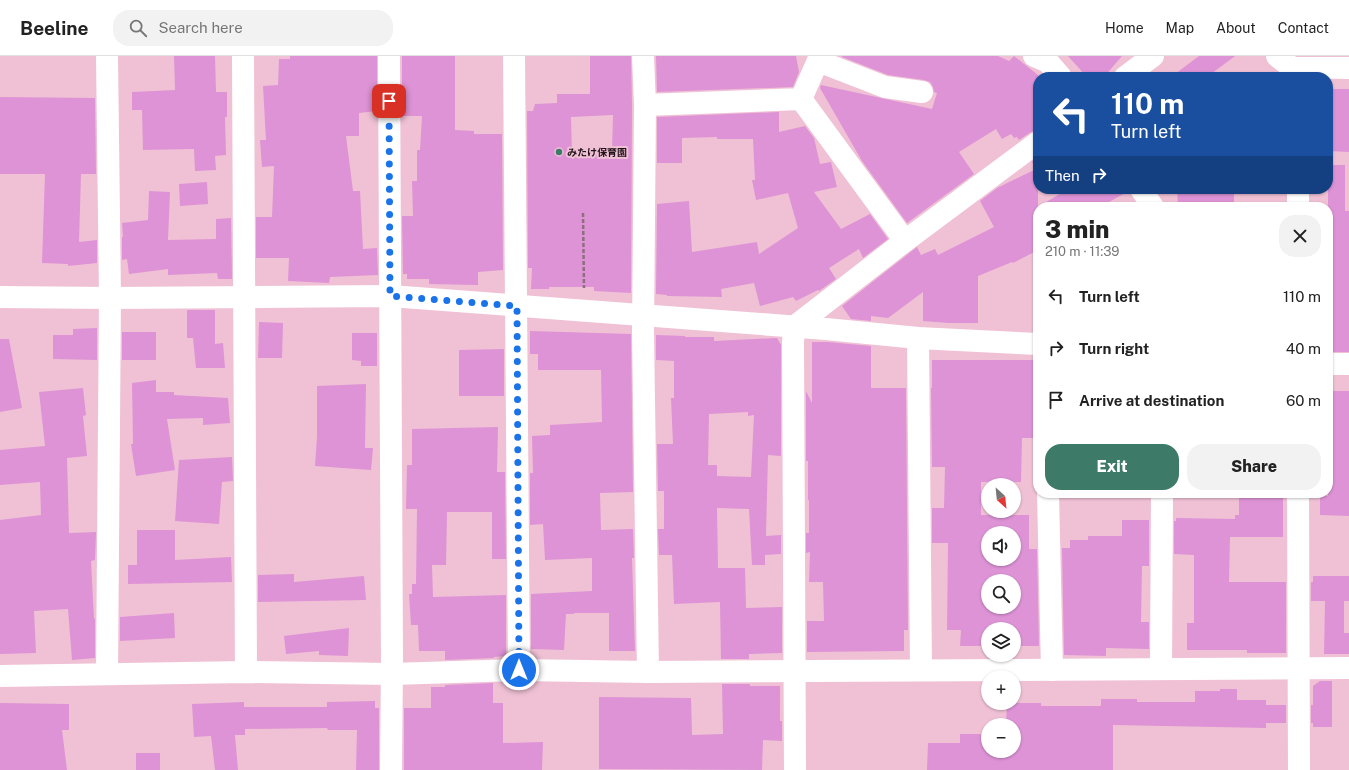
<!DOCTYPE html>
<html lang="en">
<head>
<meta charset="utf-8">
<style>
  :root { --surface:#fff; --page:#f2f2f2; --text:#222; --muted:#767676; --line:#e0e0e0; --accent:#3d7b68 }
  body { margin:0; font-family:"Public Sans","Noto Sans JP",sans-serif; background:var(--page); color:var(--text); height:100vh; display:flex; flex-direction:column; font-size:15px; white-space:nowrap }
  * { box-sizing:border-box; margin:0 }
  p { font-size:13px; color:var(--muted) }
  .icon { flex:none; width:22px; height:22px; fill:none; stroke:currentColor; stroke-width:2; stroke-linecap:round; stroke-linejoin:round }
  .map { position:relative; flex:1; overflow:hidden }
  .sheet { position:absolute; left:1033px; top:146px; width:300px; height:296px; display:flex; flex-direction:column; background:var(--surface); border-radius:16px; box-shadow:0 1px 3px #0004 }
  .sheet>* { flex:none }
  .guide { position:absolute; left:1033px; top:16px; width:300px; height:122px; border-radius:16px; box-shadow:0 1px 3px #0004; background:#1a4fa0; color:#fff; overflow:hidden }
  .needle { width:26px; rotate:153deg }
  .tools { position:absolute; left:981px; top:422px; display:grid; gap:8px }
  .tools a { display:grid; place-items:center; width:40px; height:40px; border-radius:50%; background:var(--surface); box-shadow:0 1px 3px #0004; font-size:20px }
  .pin { position:absolute; display:grid; place-items:center; width:34px; height:34px; color:#fff; margin:-17px; border-radius:8px; box-shadow:0 2px 6px #0006 }
  .me { position:absolute; width:44px; margin:-22px; rotate:0deg; stroke-linejoin:round; filter:drop-shadow(0 0 3px #0008) }
  .turn { display:flex; align-items:center; gap:14px; height:84px; padding:0 12px; font-size:18px }
  .turn .icon { width:52px; height:52px; stroke-width:2.5 }
  .turn b { display:block; font-size:28px; line-height:34px }
  .then { display:flex; align-items:center; height:38px; padding:0 12px; background:#0003; gap:8px; font-size:15px }
  .round { display:grid; place-items:center; flex:none; width:42px; height:42px; border-radius:16px; background:var(--page) }
  .headline { display:flex; align-items:center; justify-content:space-between; height:68px; padding:0 12px }
  h1 { font-size:24px; font-weight:800; line-height:30px }
  .button { display:flex; gap:8px; margin-top:auto; padding:8px 12px }
  .button a { flex:1; height:46px; border-radius:16px; background:var(--accent); color:#fff; font-size:16px; font-weight:800; line-height:46px; text-align:center }
  .button a+a { background:var(--page); color:var(--text) }
  ul { padding:0; list-style:none }
  li { display:flex; align-items:center; gap:12px; height:52px; padding:0 12px }
  li div { flex:1 }
  li b { display:block; font-size:15px }
  li em { font-style:normal }
  header { display:flex; align-items:center; gap:24px; box-sizing:border-box; height:56px; padding:0 20px; background:var(--surface); border-bottom:1px solid var(--line) }
  header strong { font-size:19px }
  nav { display:flex; gap:22px; margin-inline-start:auto; font-size:14px }
  .search { width:280px; height:36px; background:var(--page); display:flex; align-items:center; gap:10px; box-sizing:border-box; padding:0 14px; border-radius:16px; color:var(--muted); font-size:15px }
  .map>svg:first-child { display:block }
</style>
</head>
<body>
<header>
<strong>Beeline</strong>
<div class="search"><svg class="icon" aria-label="search" viewBox="0 0 24 24"><circle cx="10" cy="10" r="6"/><path d="M15 15l6 6"/></svg>Search here</div>
<nav><a>Home</a><a>Map</a><a>About</a><a>Contact</a></nav>
</header>
<div class="map">
<svg width="1349" height="714" viewBox="0 0 1349 714">
  <rect width="100%" height="100%" fill="#f0c1d5"/>
  <g fill="#dd93d5" fill-rule="evenodd">
    <path d="M174 0H215L216 36H227V61H225L226 99 215 100 216 114 195 115 194 93 143 94 142 54H132V36L175 34Z"/>
    <path d="M290 0H377V55L359 57V80H346L353 135H360L363 193 377 192 378 219 330 221 329 227 288 225 289 202H256V161H272L274 110 262 111 260 84H266L263 30 278 29 279 3H290Z"/>
    <path d="M402 0H455V74L474 75V78H502L503 214 478 216V229L429 228V223H407V218H403L402 160H413L412 125H417V94H420L422 60H403V53H402Z"/>
    <path d="M590 0H631L632 49 631 237 594 235V231H549V233H531L532 212H528L527 55H533L535 48 557 47V38H590ZM613 59 612 96H572L571 61Z"/>
    <path d="M656 0H796L799 16 793 31 657 36Z"/>
    <path d="M842 0H998L1009 5 1014 0 1038 19V74L1031 76 1019 84 1017 81 1014 82 1011 78 1002 83 996 73 959 96 974 118 907 167 862 105 820 32 821 29 932 53 937 37 934 36 933 31 930 26 924 24 888 19 842 1Z"/>
    <path d="M1068 0H1122L1104 21H1087Z"/>
    <path d="M1199 0H1235L1207 21H1171Z"/>
    <path d="M1328 33H1349V96L1330 95 1331 58H1328Z"/>
    <path d="M0 41 95 42 96 118H81L79 186 97 184V207L68 210V208L42 207 45 118H0Z"/>
    <path d="M779 56V76L805 70 814 82 820 108 831 106 837 131 814 136 841 173 870 158 888 183 863 202 859 193 829 212 836 223 819 235 818 234 796 245 793 241 760 250 754 227 721 233 722 241 667 240V239L656 238 657 148 689 145 692 196 757 186 759 198 798 172 788 137 756 144 752 124H755L753 83H717V81L682 82V107H657V61Z"/>
    <path d="M1038 102V151L1068 133H1129V135L1100 151H1038V194L1013 207 1012 206 978 220V267H948L923 265V236L888 262 871 260V265L851 263 842 250 917 191 921 199 935 193 938 199 994 171 980 145 997 132 1036 113 1032 106Z"/>
    <path d="M1328 109H1345V155H1349V296H1328Z"/>
    <path d="M207 126 208 148 180 150 179 128Z"/>
    <path d="M1177 133H1234V151H1178Z"/>
    <path d="M149 135 170 136 168 184 216 183V163L231 162 232 223H218L217 217 168 219V213L129 218 127 203 122 204V181H123L122 167 148 164Z"/>
    <path d="M187 254H215V288L223 287 225 312H196L193 282H187Z"/>
    <path d="M259 266 283 267 282 302H258Z"/>
    <path d="M97 272V304L53 303V279H73V273Z"/>
    <path d="M530 275 631 278 633 436 600 437 601 474 633 473 634 502H632L635 595H609V557H574V558H566L564 594 531 593V538L592 535V502L545 504 543 468 530 469V417H533L532 380 550 379V369L602 366 601 314H538V298H530Z"/>
    <rect x="122" y="276" width="34" height="28"/>
    <path d="M352 277H377V310H361V305L352 304Z"/>
    <path d="M656 279 685 280V281H714V285L777 282 781 289V400L768 399 766 480 781 479V498L765 499V509H752L749 453 717 452 718 512H745L746 552 782 551V597L749 598V603H721L720 546 674 548 672 499H659L658 473H664V435H658L657 388H673L671 342H674V305L656 304ZM748 356V360L754 359 751 421 717 420V409H708L709 358Z"/>
    <path d="M0 283H9L22 352 0 356Z"/>
    <path d="M812 286H828L871 290V332H906L908 574H904V595L807 596V565H824L823 526H809L810 496 806 497V477H809V444H808V405H806V335L812 347Z"/>
    <path d="M504 293V340H459V294Z"/>
    <path d="M932 304H1038L1037 344H1035L1034 382H1022L1021 426H981V459H1029V493H1037L1039 590H1014V573H988V590H960L961 574H947L948 487H932V452H944L945 411H932L931 332H932ZM988 477H1014V503H988ZM988 525H1014V551H988Z"/>
    <path d="M156 324V336H174V339L228 342 230 367 203 369V362L167 363 175 414 136 420 131 388H133L132 327Z"/>
    <path d="M366 328 365 392H373L371 414 315 410 317 381V330Z"/>
    <path d="M83 332 86 359 83 360 87 400 67 402 69 477 96 476 95 504 91 505 94 563 95 562V602L72 604 68 553 34 555 36 597 0 598V464L41 459 40 426 0 429V394L45 390 39 336Z"/>
    <path d="M1328 335H1349V460L1320 459V439L1328 440 1330 357 1328 356Z"/>
    <path d="M498 371 497 416H505L506 503H492V456H447L446 509H432L433 541 506 539V600L494 601V602L445 604V595H419L418 569H411L409 538H412V528H416L417 453H406L407 409H412V373Z"/>
    <path d="M232 401 233 425 222 426 219 468 175 465 179 404Z"/>
    <path d="M1239 437H1283V481H1230L1229 526H1286V597H1247V594H1187V567H1194V499L1174 498V465H1176V462L1235 463V459H1239Z"/>
    <path d="M1122 464H1149V510H1142L1141 566H1149V593L1106 592V600L1064 599 1062 492H1070V484H1088V480H1122Z"/>
    <path d="M137 474H175V504L231 501 232 526 128 528V509H137Z"/>
    <path d="M294 518V526L364 520 366 544 258 546V519Z"/>
    <path d="M1313 520H1349V545H1344V577H1349V598H1324L1325 545H1311V526H1313Z"/>
    <path d="M174 557 175 582 120 585V561Z"/>
    <path d="M349 572 348 600 319 599V595L286 598 284 580Z"/>
    <path d="M1320 625H1332V671H1313V667H1311V649H1313V630Z"/>
    <path d="M493 627V647H503V687L543 686 542 714H404V652H431V631H445V629Z"/>
    <path d="M722 628H750V630H780V665H782V685L763 684 762 714 599 713V641L691 642 692 679 723 678Z"/>
    <path d="M1220 633H1237V644H1266V649H1286V667H1266V672L1113 669V714H927L928 687H960V678H988V695H1014V669H1006L1007 647H1041V650H1101V643H1137V646H1195V635H1220Z"/>
    <path d="M375 645V652H379V714H356L357 674H328L327 672 245 673V679H235L238 714H215L211 680 194 681 192 648 244 646V651H327V646Z"/>
    <path d="M0 647 69 648V674H62L67 714H0Z"/>
    <rect x="136" y="697" width="24" height="17"/>
  </g>
  <g fill="none" stroke-linecap="round" stroke-linejoin="round">
    <path stroke="#8e6e7c" stroke-width="2.5" stroke-dasharray="4 2" stroke-linecap="butt" d="M583 157 584 232"/>
    <g stroke="#fff" stroke-width="22">
      <path d="M107 0 110 242 107 618"/>
      <path d="M243 0 246 616"/>
      <path d="M389 0 392 607 391 714"/>
      <path d="M514 0 519 614"/>
      <path d="M643 0 645 49 643 276 648 616"/>
      <path d="M1034 0 1048 6 1061 21"/>
      <path d="M1277 0 1291 11 1349 12"/>
      <path d="M818 5 885 31 922 36"/>
      <path d="M1125 21 1153 0"/>
      <path d="M801 43 905 185"/>
      <path d="M645 49 801 43 820 0"/>
      <path d="M1141 133 1153 151"/>
      <path d="M1298 151V133"/>
      <path d="M0 241 110 242 390 240 826 273 918 282 1038 288"/>
      <path d="M918 282 921 614"/>
      <path d="M1328 308H1349"/>
      <path d="M1048 437 1052 614"/>
      <path d="M1298 437 1299 714"/>
      <path d="M1161 613 1162 437"/>
      <path d="M0 620 246 616 392 618 519 614 648 616 1349 612"/>
      <path d="M795 714 793 287 794 271 905 185 1038 86"/>
    </g>
  </g>
  <g fill="none" stroke-linecap="round" stroke-linejoin="round">
    <path stroke="#1a73e8" stroke-width="7" stroke-dasharray="0 12.6" d="M389 45 390 240 517 250 519 614"/>
  </g>
  <circle fill="#3d7b68" stroke="#f0c1d5" stroke-width="1.5" cx="559" cy="96" r="4"/>
  <g text-anchor="middle" stroke-width="4" stroke-linejoin="round" paint-order="stroke">
    <g font-size="10" font-weight="bold" fill="#211118" stroke="#f0c1d5" text-anchor="start">
      <text x="567" y="100">みたけ保育園</text>
    </g>
  </g>
</svg>
<div class="tools">
<a><svg class="needle" viewBox="-14 -14 28 28"><path d="M0-13l5 13h-10z" fill="#e53935"/><path d="M0 13l5-13h-10z" fill="#767676"/></svg></a>
<a><svg class="icon" aria-label="sound" viewBox="0 0 24 24"><path d="M4 9h4l5-4v14l-5-4H4zM17 9q2 3 0 6"/></svg></a>
<a><svg class="icon" aria-label="search" viewBox="0 0 24 24"><circle cx="10" cy="10" r="6"/><path d="M15 15l6 6"/></svg></a>
<a><svg class="icon" aria-label="layers" viewBox="0 0 24 24"><path d="M12 4l9 5-9 5-9-5zM3 14l9 5 9-5"/></svg></a>
<a>+</a>
<a>−</a>
</div>
<div class="pin" style="left:389px;top:45px;background:#d93025"><svg class="icon" aria-label="arrive" viewBox="0 0 24 24"><path d="M6 21V4h12l-3 4 3 4H6"/></svg></div>
<svg class="me" style="left:519px;top:614px" viewBox="-20 -20 40 40"><circle r="17" fill="#1a73e8" stroke="#fff" stroke-width="3"/><path d="M0-11L8 9 0 5-8 9z" fill="#fff"/></svg>
<div class="guide">
<div class="turn"><svg class="icon" aria-label="left" viewBox="0 0 24 24"><path d="M17 20v-9H6M10 6l-5 5 5 5"/></svg><div><b>110 m</b>Turn left</div></div>
<div class="then">Then<svg class="icon" aria-label="right" viewBox="0 0 24 24"><path d="M7 20v-9h11M14 6l5 5-5 5"/></svg></div>
</div>
<section class="sheet">
<div class="headline"><div><h1>3 min</h1><p>210 m · 11:39</p></div><a class="round"><svg class="icon" aria-label="close" viewBox="0 0 24 24"><path d="M6 6l12 12M18 6L6 18"/></svg></a></div>
<ul>
<li><svg class="icon" aria-label="left" viewBox="0 0 24 24"><path d="M17 20v-9H6M10 6l-5 5 5 5"/></svg><div><b>Turn left</b></div><em>110 m</em></li>
<li><svg class="icon" aria-label="right" viewBox="0 0 24 24"><path d="M7 20v-9h11M14 6l5 5-5 5"/></svg><div><b>Turn right</b></div><em>40 m</em></li>
<li><svg class="icon" aria-label="arrive" viewBox="0 0 24 24"><path d="M6 21V4h12l-3 4 3 4H6"/></svg><div><b>Arrive at destination</b></div><em>60 m</em></li>
</ul>
<div class="button"><a>Exit</a><a>Share</a></div>
</section>
</div>
</body>
</html>
